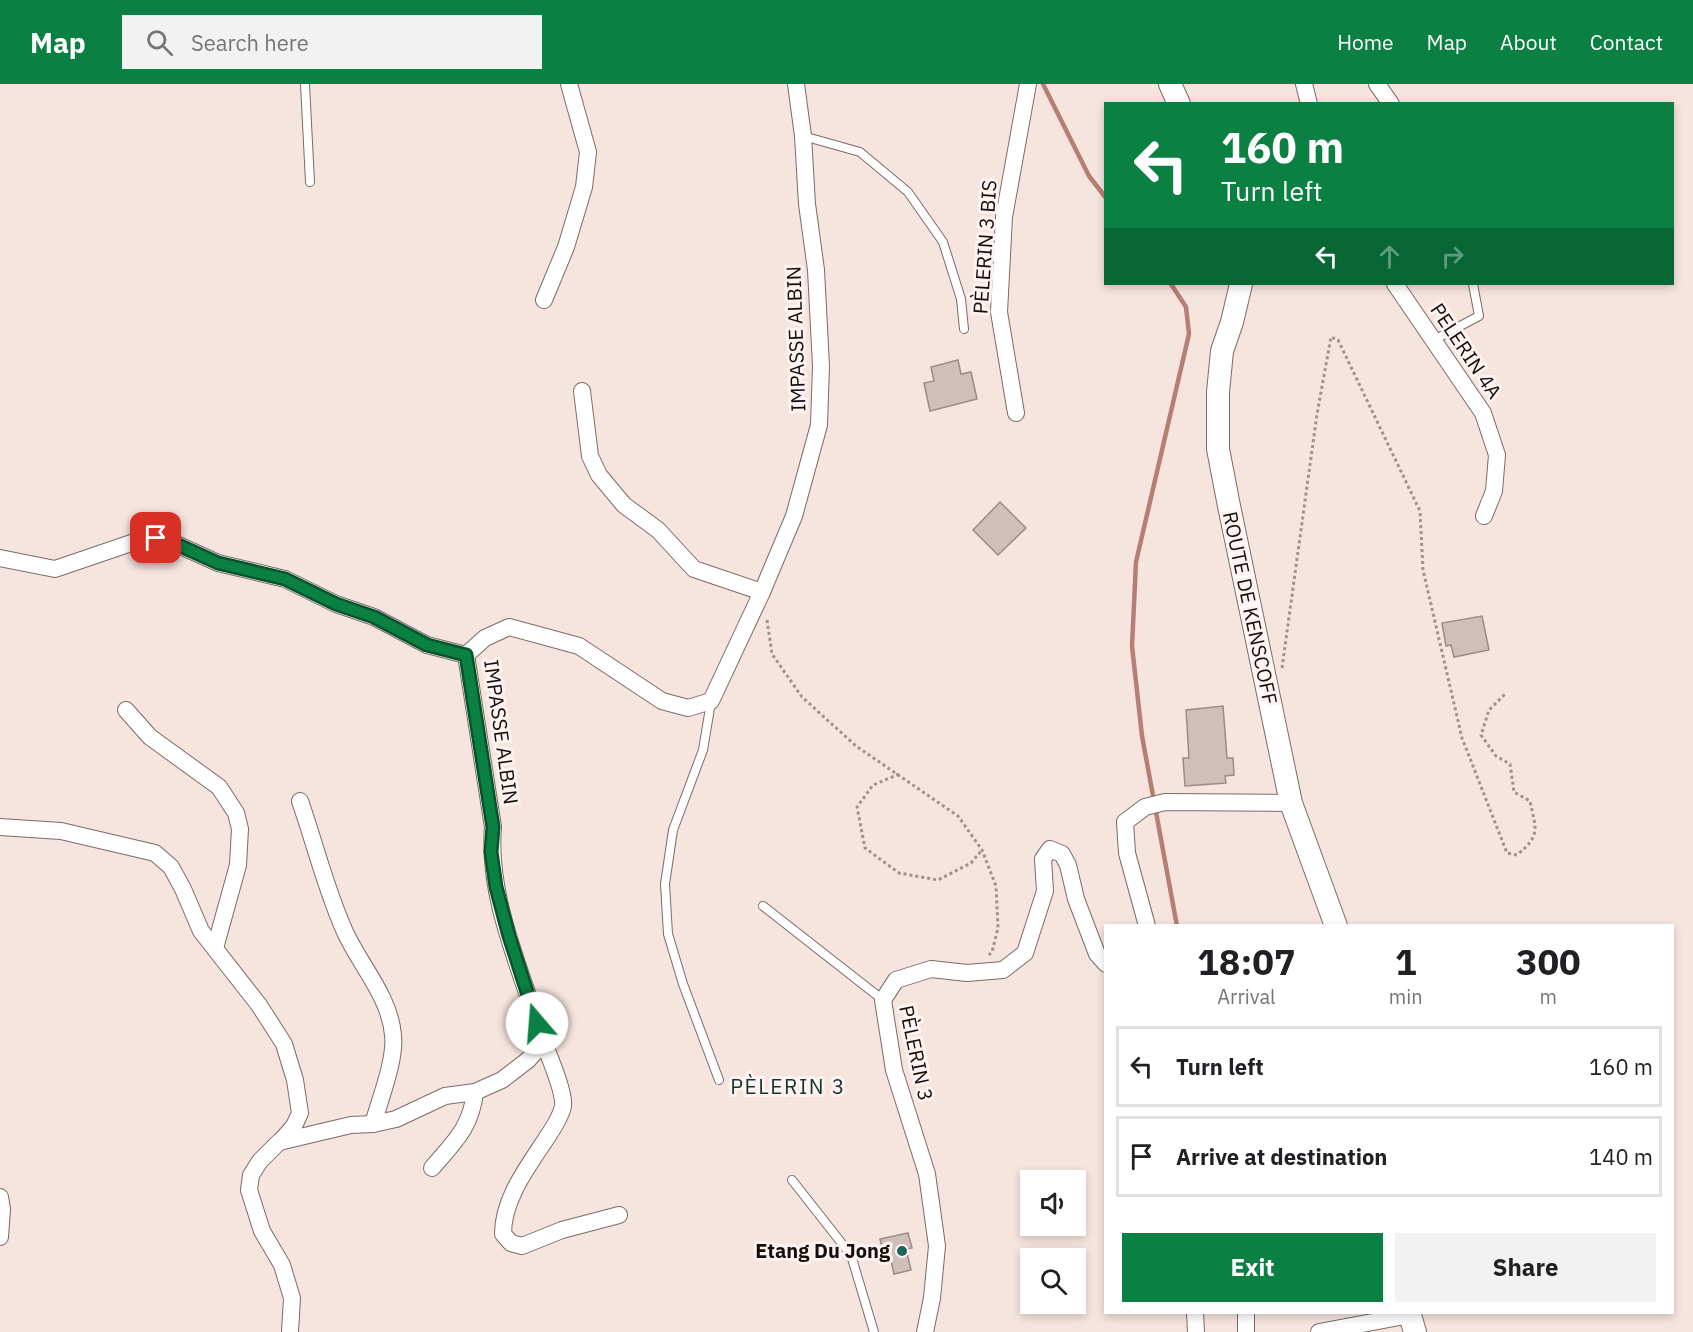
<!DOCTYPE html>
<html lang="en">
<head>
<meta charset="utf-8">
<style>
  :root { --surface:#fff; --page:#f2f2f2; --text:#202124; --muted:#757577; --line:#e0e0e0; --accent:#0b8043 }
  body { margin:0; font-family:"IBM Plex Sans",sans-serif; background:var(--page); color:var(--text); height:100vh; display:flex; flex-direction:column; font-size:22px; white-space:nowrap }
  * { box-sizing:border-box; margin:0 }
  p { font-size:20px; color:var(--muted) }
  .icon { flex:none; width:33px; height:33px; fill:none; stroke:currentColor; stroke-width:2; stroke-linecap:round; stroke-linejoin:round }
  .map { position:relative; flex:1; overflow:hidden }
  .details { position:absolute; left:1104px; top:840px; width:570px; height:390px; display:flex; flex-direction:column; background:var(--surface); border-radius:0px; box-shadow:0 3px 9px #0003 }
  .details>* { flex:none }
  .guide { position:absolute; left:1104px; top:18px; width:570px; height:183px; border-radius:0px; box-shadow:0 3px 9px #0003; background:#0b8043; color:#fff; overflow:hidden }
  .controls { position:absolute; left:1020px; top:1086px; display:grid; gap:12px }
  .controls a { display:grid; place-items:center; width:66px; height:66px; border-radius:0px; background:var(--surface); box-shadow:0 3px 9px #0003; font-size:30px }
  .pin { position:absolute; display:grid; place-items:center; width:51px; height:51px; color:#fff; margin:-26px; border-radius:12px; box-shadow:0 3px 9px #0006 }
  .me { position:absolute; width:66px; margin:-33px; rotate:342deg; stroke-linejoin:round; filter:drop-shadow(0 0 4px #0008) }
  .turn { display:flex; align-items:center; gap:21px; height:126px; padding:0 18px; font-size:27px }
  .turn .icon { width:78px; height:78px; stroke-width:2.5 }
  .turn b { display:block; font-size:42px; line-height:51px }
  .lanes { display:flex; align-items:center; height:57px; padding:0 18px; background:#0003; justify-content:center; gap:30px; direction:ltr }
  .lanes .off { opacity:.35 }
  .eta { display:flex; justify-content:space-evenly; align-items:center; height:102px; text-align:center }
  .eta b { font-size:36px; font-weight:800; line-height:42px }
  .cta { display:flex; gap:12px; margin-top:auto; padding:12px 18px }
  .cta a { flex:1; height:69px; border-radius:0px; background:var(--accent); color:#fff; font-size:24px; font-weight:800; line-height:69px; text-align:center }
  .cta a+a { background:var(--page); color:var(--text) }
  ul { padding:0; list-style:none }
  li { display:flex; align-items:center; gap:18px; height:81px; margin:0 12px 9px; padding:0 6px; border:3px solid var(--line); border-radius:0px }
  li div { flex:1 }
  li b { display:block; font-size:22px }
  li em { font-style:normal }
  header { display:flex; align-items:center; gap:36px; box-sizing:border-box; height:84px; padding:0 30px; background:var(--accent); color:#fff }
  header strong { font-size:28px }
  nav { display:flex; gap:33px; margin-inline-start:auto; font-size:21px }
  .search { width:420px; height:54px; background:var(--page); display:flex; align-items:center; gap:15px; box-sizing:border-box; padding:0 21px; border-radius:0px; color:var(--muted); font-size:22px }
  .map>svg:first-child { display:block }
</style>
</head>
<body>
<header>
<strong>Map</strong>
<div class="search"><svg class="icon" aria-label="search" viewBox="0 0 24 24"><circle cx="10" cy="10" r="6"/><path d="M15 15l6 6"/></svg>Search here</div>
<nav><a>Home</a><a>Map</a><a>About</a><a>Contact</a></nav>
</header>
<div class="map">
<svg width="1693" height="1248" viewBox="0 0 1693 1248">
  <rect width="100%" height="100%" fill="#f6e4df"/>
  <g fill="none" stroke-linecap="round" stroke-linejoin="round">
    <g stroke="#b57f74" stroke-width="4.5">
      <path d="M1043 0 1089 92 1106 114"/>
      <path d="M1171 200 1186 223 1189 250 1136 478 1132 562 1142 652 1177 842"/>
    </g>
  </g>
  <g fill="#d1bebb" stroke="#9c8b87" stroke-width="1.5">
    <path d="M958 276 961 290 971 288 977 315 930 327 924 299 934 297 931 283Z"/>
    <path d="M1000 418 1026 444 998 471 973 446Z"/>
    <path d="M1482 532 1489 566 1454 573 1451 561 1446 562 1442 539Z"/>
    <path d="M1223 622 1227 674H1233L1234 691 1225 692 1226 699 1185 702 1183 674H1189L1186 626Z"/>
    <path d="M908 1149 912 1164 906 1165 911 1186 894 1190 889 1168 883 1169 880 1155Z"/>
  </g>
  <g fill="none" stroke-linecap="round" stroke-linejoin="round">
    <g stroke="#7b6b67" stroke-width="10">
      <g id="service">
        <path d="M305 0 310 98"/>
        <path d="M803 52 860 68 908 108 943 158 961 215 964 245"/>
        <path d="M1434 256 1479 232 1473 200"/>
        <path d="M711 618 703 666 673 746 665 800 668 850 683 900 719 996"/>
        <path d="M763 822 883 916"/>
        <path d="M792 1096 851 1171 874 1248"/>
      </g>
    </g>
    <g stroke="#7b6b67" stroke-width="18">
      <g id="minor">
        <path d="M1304 0 1309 20"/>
        <path d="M1377 0 1391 20"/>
        <path d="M1395 200 1483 329 1497 371 1494 407 1484 432"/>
        <path d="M544 216 566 163 584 103 588 68 569 0"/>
        <path d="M582 307 590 372 599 391 624 421 658 446 694 485 762 508"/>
        <path d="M1016 329 999 228 1004 133 1028 0"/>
        <path d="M0 474 55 485 143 455 156 454 174 459 218 479 285 495 336 520 374 533 427 561 466 571"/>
        <path d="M126 626 150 653 219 703 236 729 240 745 238 781 215 864"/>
        <path d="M300 717C315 760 326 806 345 848 360 881 390 913 393 951 396 975 380 1015 373 1040"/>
        <path d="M0 743 61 747 155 769 171 783 183 805 201 847 259 921 284 960 295 996 300 1029 294 1042 280 1058"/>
        <path d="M1147 842 1127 769 1125 738 1145 723 1165 718 1291 719"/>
        <path d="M541 951C547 968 565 1007 563 1022 561 1033 552 1046 546 1055 527 1084 503 1115 503 1150L511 1159 522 1162 562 1146 619 1131"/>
        <path d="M432 1084C454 1058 471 1044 475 1008"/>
        <path d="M0 1113 2 1125 0 1153"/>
        <path d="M1195 1228 1196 1248"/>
        <path d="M1246 1228V1248"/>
        <path d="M290 1248 292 1214 282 1181 262 1147 249 1106 251 1091 260 1077 279 1058 351 1041 373 1040 396 1035 445 1012 475 1008 502 996 528 976 536 967 541 951C521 885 487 814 493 743L466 571 485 554 509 543 579 562 662 617 688 624 711 617 762 508 794 432 819 341 821 282 816 186 807 120 803 52 796 0"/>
        <path d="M925 1248 932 1214 937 1162 927 1090 894 986 883 916 896 896 931 885 967 889 1003 886 1025 869 1045 807 1043 775 1050 765 1062 770 1068 781 1076 815 1097 870 1106 880"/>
        <path d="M1319 1248 1410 1231"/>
      </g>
    </g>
    <g stroke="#7b6b67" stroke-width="24">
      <g id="secondary">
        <path d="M1170 0 1179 20"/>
        <path d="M1241 200 1232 238 1222 267 1218 308V365L1229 422 1291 719 1336 842"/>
        <path d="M1409 1228 1415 1248"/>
      </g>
    </g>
    <g stroke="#9f918e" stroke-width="3" stroke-dasharray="3 3" stroke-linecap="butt">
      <path d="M767 536 772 570 802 613 856 662 958 732 982 766 996 802 998 844 992 868 989 871"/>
      <path d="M1282 584 1317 330 1331 253 1338 256 1420 427 1423 486 1462 654 1507 769 1517 771C1541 751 1536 746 1530 717L1514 708 1510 680 1496 672 1481 651 1489 626 1505 610"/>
      <path d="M899 690 873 701 857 723 865 764 899 789 938 796 971 779 982 766"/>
    </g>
    <use href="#service" stroke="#fff" stroke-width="8"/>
    <use href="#minor" stroke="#fff" stroke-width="16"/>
    <use href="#secondary" stroke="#fff" stroke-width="22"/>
  </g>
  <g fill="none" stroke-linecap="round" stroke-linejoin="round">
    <g stroke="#07532c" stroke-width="15">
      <path id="route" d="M156 454 174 459 218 479 285 495 336 520 374 533 427 561 466 571 493 743 491 768 496 803 509 852 537 939"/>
    </g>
    <use href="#route" stroke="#0b8043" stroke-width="10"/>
  </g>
  <circle fill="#1c655b" stroke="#fef3f0" stroke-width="2" cx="902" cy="1167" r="6"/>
  <g text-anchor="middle" stroke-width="6" stroke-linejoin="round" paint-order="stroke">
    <g font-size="20" fill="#140e0d" stroke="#fef3f0">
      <text transform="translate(985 163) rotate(-86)" y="7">PÈLERIN 3 BIS</text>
      <text transform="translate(796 255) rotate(-92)" y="7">IMPASSE ALBIN</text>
      <text transform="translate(1466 267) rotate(56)" y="7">PELERIN 4A</text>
      <text transform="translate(1250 524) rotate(78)" y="7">ROUTE DE KENSCOFF</text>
      <text transform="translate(501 648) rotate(82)" y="7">IMPASSE ALBIN</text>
      <text transform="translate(916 969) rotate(78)" y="7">PÈLERIN 3</text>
    </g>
    <g font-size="20" font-weight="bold" fill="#140e0d" stroke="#fef3f0" text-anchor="end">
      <text x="890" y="1174">Etang Du Jong</text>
    </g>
    <g font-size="21" letter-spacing="1.5" fill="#12342f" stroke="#fef3f0">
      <text x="788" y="1010">PÈLERIN 3</text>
    </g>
  </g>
</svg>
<div class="controls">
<a><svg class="icon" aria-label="sound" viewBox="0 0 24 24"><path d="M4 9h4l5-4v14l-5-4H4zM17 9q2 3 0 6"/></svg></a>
<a><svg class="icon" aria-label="search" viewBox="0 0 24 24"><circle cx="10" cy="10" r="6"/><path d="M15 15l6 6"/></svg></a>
</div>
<div class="pin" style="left:156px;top:454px;background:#d93025"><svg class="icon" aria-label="arrive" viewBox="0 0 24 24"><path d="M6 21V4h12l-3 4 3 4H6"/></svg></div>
<svg class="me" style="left:537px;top:939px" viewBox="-20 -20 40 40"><circle r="19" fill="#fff"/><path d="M0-13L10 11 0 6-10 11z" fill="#0b8043"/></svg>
<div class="guide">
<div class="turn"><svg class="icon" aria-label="left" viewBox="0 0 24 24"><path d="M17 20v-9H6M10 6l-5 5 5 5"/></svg><div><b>160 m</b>Turn left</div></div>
<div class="lanes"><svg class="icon" aria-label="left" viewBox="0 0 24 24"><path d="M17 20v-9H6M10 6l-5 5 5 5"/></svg><svg class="icon off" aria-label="ahead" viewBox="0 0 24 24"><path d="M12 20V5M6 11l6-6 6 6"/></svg><svg class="icon off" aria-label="right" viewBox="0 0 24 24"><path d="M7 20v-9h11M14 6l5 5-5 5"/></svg></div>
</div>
<section class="details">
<div class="eta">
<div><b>18:07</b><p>Arrival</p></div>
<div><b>1</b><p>min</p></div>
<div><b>300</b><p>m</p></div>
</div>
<ul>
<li><svg class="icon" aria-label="left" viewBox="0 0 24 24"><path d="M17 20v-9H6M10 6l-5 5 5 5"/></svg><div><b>Turn left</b></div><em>160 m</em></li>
<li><svg class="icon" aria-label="arrive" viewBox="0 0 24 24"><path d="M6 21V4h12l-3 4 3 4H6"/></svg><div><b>Arrive at destination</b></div><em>140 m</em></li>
</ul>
<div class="cta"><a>Exit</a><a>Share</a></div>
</section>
</div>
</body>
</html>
